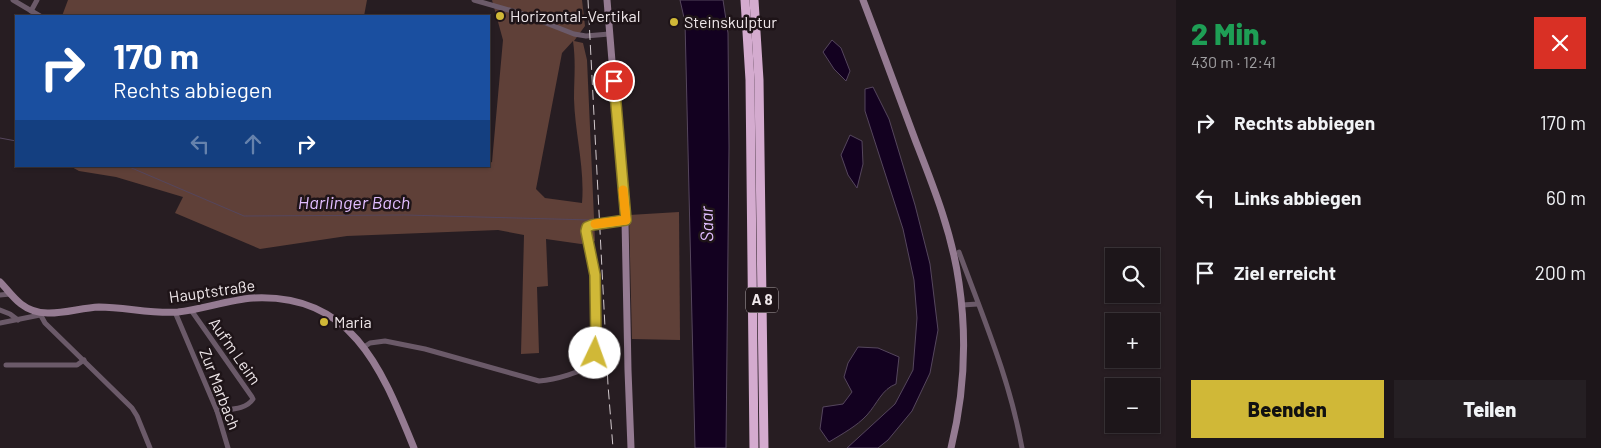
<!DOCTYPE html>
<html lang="de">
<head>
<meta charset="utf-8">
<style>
  :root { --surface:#1d161a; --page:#251f23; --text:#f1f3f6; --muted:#a09fa2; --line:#3b3539; --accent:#d0b837 }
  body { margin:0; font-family:Barlow,sans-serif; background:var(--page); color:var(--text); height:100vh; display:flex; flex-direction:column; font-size:19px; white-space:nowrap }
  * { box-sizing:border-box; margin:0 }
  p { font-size:16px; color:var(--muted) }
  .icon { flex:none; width:28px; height:28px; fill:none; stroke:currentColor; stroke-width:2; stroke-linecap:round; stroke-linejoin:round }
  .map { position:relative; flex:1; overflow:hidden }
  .side { display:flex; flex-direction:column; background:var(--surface); width:425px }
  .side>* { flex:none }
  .hud { position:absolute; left:15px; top:15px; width:475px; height:152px; border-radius:0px; box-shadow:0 1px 4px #0004,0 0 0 1px var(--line); background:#1a4fa0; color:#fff; overflow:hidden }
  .controls { position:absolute; left:1105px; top:248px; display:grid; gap:10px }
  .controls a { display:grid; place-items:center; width:55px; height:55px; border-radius:0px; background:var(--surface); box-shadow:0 1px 4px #0004,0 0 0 1px var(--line); font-size:25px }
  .pin { position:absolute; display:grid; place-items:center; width:42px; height:42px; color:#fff; margin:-21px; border:2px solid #fff; border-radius:50%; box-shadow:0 1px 5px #0007 }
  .me { position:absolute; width:55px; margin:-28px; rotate:3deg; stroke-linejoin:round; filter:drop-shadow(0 0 4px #0008) }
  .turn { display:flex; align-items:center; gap:18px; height:105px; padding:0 15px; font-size:22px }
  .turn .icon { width:65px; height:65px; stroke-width:2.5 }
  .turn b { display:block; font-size:35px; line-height:42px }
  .lanes { display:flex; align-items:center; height:48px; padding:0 15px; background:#0003; justify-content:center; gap:25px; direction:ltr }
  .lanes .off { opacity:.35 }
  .round { display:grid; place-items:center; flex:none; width:52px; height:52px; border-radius:0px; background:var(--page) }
  .headline { display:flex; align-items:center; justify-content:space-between; height:85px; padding:0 15px }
  h1 { font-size:30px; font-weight:800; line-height:38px; color:#1e9e55 }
  .cta { display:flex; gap:10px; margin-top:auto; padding:10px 15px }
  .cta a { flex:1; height:58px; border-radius:0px; background:var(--accent); color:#111; font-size:20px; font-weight:800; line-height:58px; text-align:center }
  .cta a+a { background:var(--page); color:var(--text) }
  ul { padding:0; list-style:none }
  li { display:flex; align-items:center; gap:15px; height:75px; padding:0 15px }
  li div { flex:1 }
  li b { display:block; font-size:19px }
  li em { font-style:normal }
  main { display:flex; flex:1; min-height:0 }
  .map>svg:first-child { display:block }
</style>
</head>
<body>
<main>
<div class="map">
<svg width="1176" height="448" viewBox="0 0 1176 448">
  <rect width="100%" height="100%" fill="#271d22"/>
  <g fill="#5f4038" fill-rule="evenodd">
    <path d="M68 0H367L364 16H62Z"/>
    <path d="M492 0H582L585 26 574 41 583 43 587 60 595 241 581 244 546 239 548 286 537 287 539 353 521 354 524 235 498 230 347 236 260 249 175 213 183 197 116 177 79 171 70 166H489V163L492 162 503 40ZM573 41C576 63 574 78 574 99 575 134 585 168 582 203L545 198 536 189 562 53Z"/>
    <path d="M679 212 680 340 632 339 629 215Z"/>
  </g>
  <g fill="#130120" stroke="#55465d">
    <path d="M680 0H723L728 33 729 147 726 448H695L685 22Z"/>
    <path d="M832 40 841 48 850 71 846 81 834 69 823 52Z"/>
    <path d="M873 87 889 119 915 205 930 264 938 330 930 373 912 411 888 440 878 448H847L895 404 913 370 917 318 914 280 903 229 865 111V89Z"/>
    <path d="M850 135 862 141 863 164 857 188 848 175 841 155Z"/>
    <path d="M858 347 878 348 899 357 896 384C882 389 877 404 867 415 857 426 842 434 829 442L820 429 823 407 843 404 852 392 844 377 848 363Z"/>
  </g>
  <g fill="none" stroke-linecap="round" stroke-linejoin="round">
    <g stroke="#55465d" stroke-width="1">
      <path d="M0 138 16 141"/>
      <path d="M127 166 244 216 405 215 591 220"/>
    </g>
    <g stroke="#6b5a69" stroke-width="5">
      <path d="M13 0 40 16"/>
      <path d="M474 0 523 14 574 34 586 36 609 34"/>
      <path d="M31 11 37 0"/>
      <path d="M959 252C983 317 1010 380 1022 448"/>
      <path d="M0 295 10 294"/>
      <path d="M962 305 978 304"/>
      <path d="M0 310 10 314 18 320"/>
      <path d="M191 310 252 397 253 399C246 410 229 409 217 411"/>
      <path d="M39 312 45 323 132 408 137 416 150 448"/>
      <path d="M175 312 217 411 228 448"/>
      <path d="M0 323 40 315"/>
      <path d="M364 347 370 343 385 341 425 349 539 381C552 380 585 373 592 361 599 349 596 292 595 276 593 261 587 246 586 231L587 227 592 225 625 220"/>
      <path d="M6 365H77L84 360"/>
    </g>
    <g stroke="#957b92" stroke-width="7">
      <path d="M607 0 625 220 628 370 631 448"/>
      <path d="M863 0C881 47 898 94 916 142 934 188 952 233 959 283 967 337 964 395 951 448"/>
      <path d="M0 282C7 289 13 298 21 304 44 322 73 308 99 307 125 307 152 314 178 312 203 309 228 300 253 298 353 293 382 370 414 448"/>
    </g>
    <g stroke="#d4abcf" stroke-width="9">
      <path d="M745 0 750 80 754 448"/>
      <path d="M754 0 759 80 764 448"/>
    </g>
    <path stroke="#d2c9cd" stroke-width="1" stroke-dasharray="10 5" stroke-linecap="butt" d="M588 0 608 385 613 448"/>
  </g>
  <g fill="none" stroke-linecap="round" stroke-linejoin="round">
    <g stroke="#877824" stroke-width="12">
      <path id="route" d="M595 353 596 340 595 275 586 231 587 227 592 225 626 220 614 81"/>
    </g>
    <use href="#route" stroke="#d0b837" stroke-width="9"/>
    <path stroke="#f59e0b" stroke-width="9" d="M595 224 626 220 623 190"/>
  </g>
  <g fill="#d0b837" stroke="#1e1418" stroke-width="2">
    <circle cx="500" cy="16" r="5"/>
    <circle cx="674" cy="22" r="5"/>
    <circle cx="324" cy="322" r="5"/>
  </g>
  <g text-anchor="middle" stroke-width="5" stroke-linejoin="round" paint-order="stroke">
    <rect fill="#1e1418" stroke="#b0a8ab" stroke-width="1" x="746" y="287.5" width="32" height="25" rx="4"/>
    <g font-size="15" font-weight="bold" fill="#efe7ea">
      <text x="762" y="305">A 8</text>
    </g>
    <g font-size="16" fill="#efe7ea" stroke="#1e1418" text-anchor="start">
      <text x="510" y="22">Horizontal-Vertikal</text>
      <text x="684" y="28">Steinskulptur</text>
      <text x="334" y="328">Maria</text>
    </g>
    <g font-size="16" fill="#efe7ea" stroke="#1e1418">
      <text transform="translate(212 291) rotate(-8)" y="6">Hauptstraße</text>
      <text transform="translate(235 351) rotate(55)" y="6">Auf'm Leim</text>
      <text transform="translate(220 389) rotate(69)" y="6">Zur Marbach</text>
    </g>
    <g font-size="18" font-style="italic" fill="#e1bdff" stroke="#1e1418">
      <text x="354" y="209">Harlinger Bach</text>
      <text transform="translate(707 224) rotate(-91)" y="6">Saar</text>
    </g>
  </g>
</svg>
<div class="controls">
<a><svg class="icon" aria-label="search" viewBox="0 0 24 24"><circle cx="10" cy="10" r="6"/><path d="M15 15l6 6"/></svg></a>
<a>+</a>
<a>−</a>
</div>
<div class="pin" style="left:614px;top:81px;background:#d93025"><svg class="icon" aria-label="arrive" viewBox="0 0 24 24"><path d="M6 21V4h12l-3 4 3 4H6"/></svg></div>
<svg class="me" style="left:595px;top:353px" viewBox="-20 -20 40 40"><circle r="19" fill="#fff"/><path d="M0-13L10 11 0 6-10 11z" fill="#d0b837"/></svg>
<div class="hud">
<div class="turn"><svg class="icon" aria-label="right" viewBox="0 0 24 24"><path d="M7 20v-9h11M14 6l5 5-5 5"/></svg><div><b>170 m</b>Rechts abbiegen</div></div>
<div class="lanes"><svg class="icon off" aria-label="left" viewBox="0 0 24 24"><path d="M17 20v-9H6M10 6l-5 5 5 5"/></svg><svg class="icon off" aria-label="ahead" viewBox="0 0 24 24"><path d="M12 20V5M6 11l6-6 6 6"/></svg><svg class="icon" aria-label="right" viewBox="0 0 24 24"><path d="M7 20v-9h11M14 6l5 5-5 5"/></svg></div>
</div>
</div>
<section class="side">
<div class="headline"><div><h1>2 Min.</h1><p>430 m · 12:41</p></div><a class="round" style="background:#d93025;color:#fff"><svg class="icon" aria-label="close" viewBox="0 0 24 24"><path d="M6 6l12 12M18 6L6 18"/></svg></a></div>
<ul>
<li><svg class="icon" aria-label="right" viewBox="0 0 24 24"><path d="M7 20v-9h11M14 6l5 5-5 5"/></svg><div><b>Rechts abbiegen</b></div><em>170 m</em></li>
<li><svg class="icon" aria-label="left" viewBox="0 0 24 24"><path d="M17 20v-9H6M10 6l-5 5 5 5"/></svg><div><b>Links abbiegen</b></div><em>60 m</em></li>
<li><svg class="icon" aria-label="arrive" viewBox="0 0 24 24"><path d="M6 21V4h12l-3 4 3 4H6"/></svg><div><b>Ziel erreicht</b></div><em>200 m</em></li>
</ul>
<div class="cta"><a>Beenden</a><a>Teilen</a></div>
</section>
</main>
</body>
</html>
